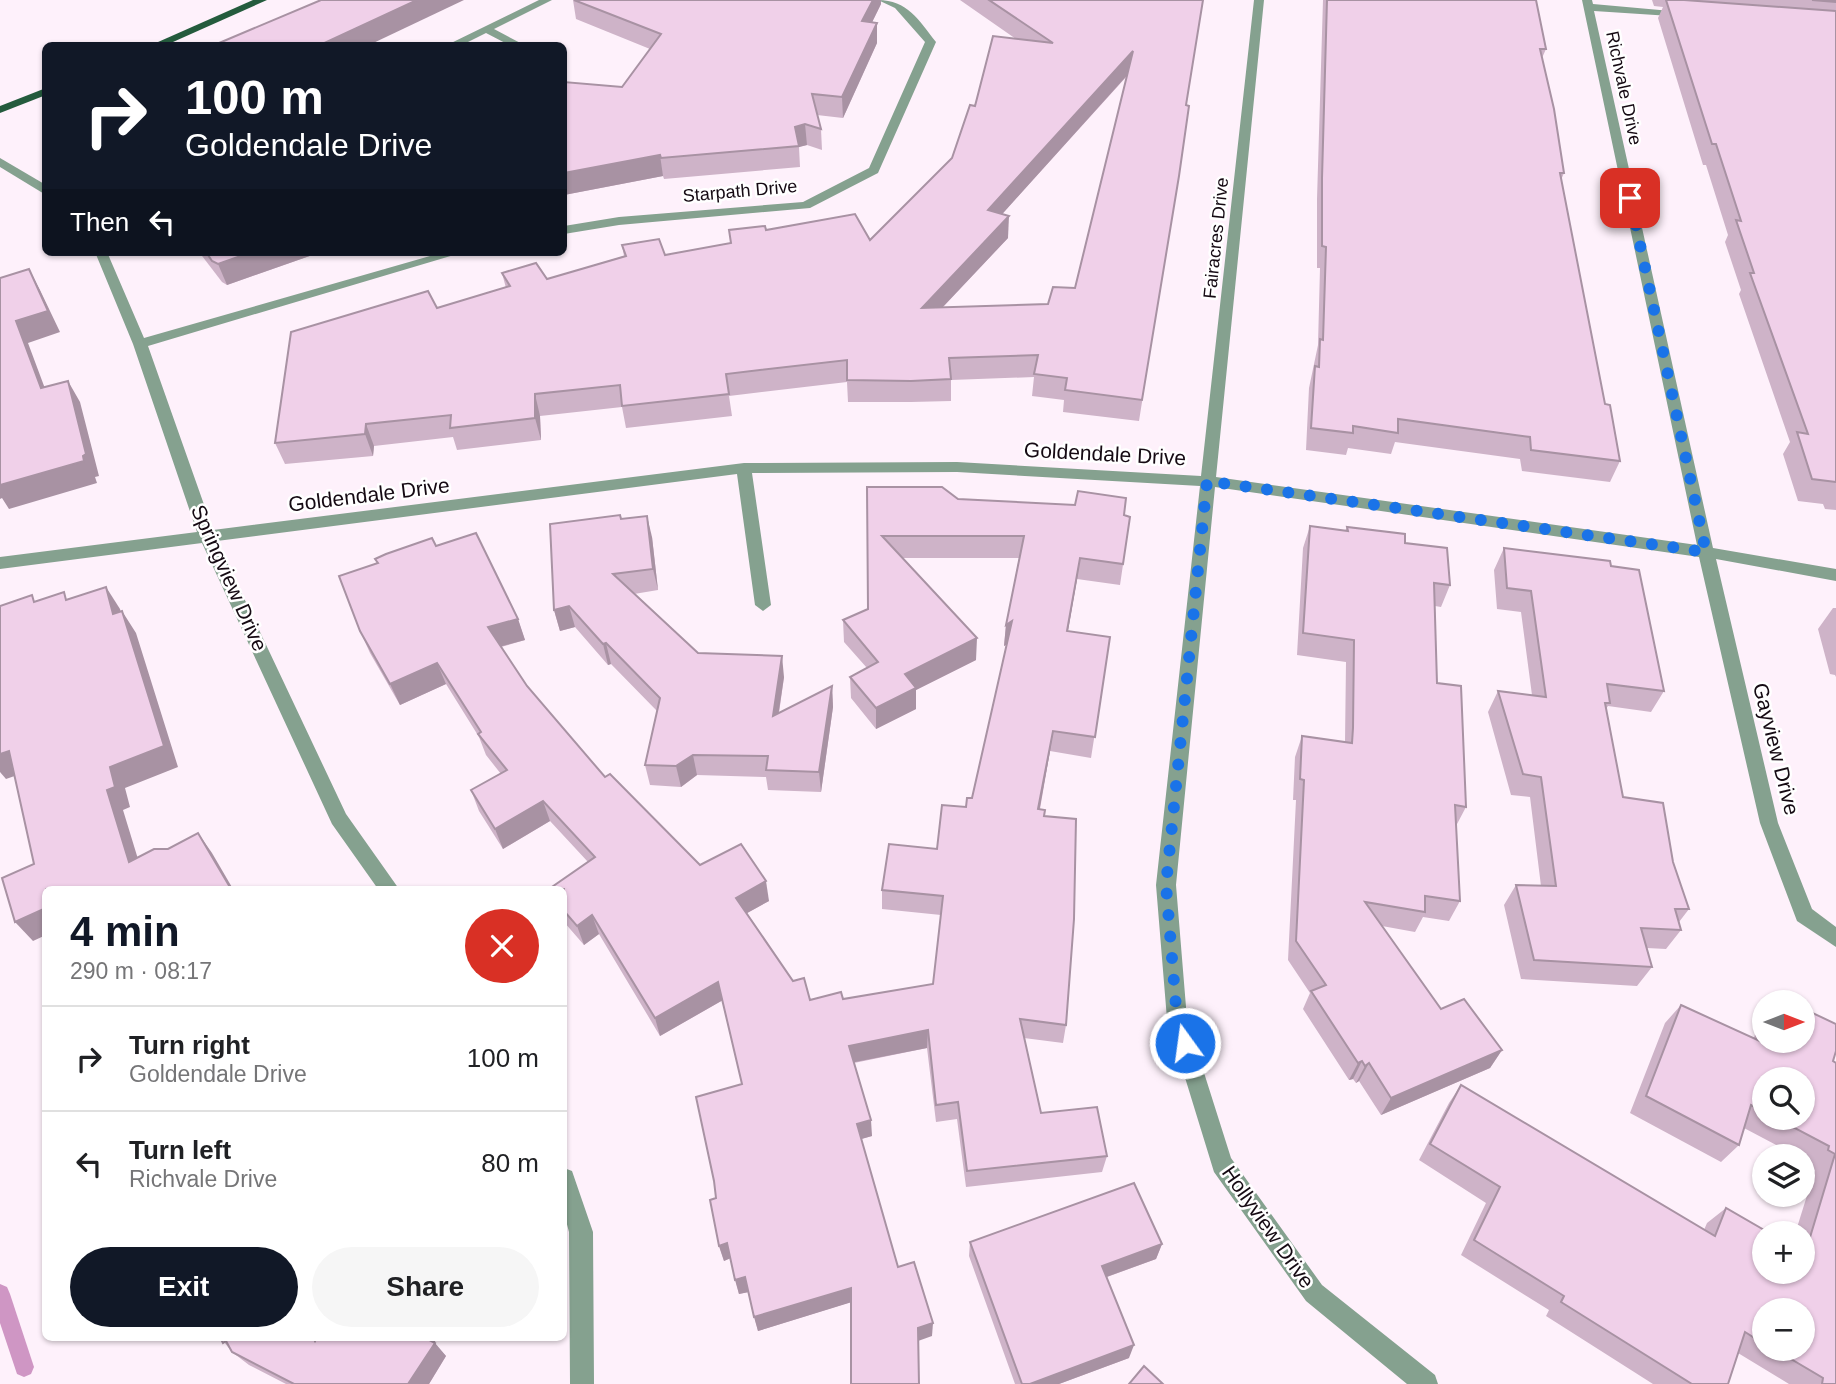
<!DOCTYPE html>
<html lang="en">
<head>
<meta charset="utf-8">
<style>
  :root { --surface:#fff; --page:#f6f6f6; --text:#202124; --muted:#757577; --line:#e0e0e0; --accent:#111827 }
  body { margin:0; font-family:Arial,sans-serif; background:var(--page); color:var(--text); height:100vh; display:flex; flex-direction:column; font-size:26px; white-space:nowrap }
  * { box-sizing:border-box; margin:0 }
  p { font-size:23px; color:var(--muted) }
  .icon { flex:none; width:38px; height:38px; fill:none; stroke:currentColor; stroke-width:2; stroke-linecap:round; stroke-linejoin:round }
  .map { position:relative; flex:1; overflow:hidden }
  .details { position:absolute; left:42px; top:886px; width:525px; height:455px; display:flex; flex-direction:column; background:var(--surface); border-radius:10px; box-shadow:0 2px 5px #0004 }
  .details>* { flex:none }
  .top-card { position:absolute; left:42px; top:42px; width:525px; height:214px; border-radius:10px; box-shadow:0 2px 5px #0004; background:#111827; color:#fff; overflow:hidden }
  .needle { width:46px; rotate:90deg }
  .fabs { position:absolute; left:1752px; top:990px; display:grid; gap:14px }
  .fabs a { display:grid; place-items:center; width:63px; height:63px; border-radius:50%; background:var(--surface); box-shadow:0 2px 5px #0004; font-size:35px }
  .pin { position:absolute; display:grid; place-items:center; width:60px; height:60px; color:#fff; margin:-30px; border-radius:14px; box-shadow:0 4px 10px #0006 }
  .me { position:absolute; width:77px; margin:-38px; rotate:346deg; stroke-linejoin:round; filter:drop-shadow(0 0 5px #0008) }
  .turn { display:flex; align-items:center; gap:24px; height:147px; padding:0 28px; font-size:32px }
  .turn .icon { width:91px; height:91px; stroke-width:2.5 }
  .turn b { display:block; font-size:49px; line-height:60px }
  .then { display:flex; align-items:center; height:66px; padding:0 28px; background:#0003; gap:14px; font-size:26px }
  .round { display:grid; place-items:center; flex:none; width:74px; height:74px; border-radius:37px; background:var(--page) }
  .summary { display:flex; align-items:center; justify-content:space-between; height:119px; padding:0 28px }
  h1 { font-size:42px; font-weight:800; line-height:52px; color:var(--accent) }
  .cta { display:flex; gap:14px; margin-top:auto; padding:14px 28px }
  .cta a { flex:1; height:80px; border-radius:42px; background:var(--accent); color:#fff; font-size:28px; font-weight:800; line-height:80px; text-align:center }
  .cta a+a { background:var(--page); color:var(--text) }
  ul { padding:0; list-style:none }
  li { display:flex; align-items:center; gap:21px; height:105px; padding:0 28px; border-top:2px solid var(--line) }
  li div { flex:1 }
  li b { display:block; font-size:26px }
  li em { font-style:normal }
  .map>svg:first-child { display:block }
</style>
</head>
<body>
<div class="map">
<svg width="1836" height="1384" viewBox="0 0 1836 1384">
  <rect width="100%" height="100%" fill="#fef1fb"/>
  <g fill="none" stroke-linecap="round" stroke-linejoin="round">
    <path fill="#cf96c4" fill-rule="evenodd" d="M0 1284 7 1287 10 1294 34 1367 31 1374 24 1377 17 1374 0 1323Z"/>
    <g fill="#85a18f" fill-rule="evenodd">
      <path d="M539 0H552L494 29 526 46H511L486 33 460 46H445Z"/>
      <path d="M878 0C907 0 919 20 936 42L878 173 810 208 619 225 564 234V226L619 217 803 202 869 168 925 42 895 8Z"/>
      <path d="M1254 0H1264L1216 477 1697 545 1582 0H1592L1593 4 1682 12 1686 13V17L1594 11 1713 548 1836 569V581L1716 559 1778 823 1812 909 1836 927V947L1797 921 1760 823 1699 557 1215 487 1176 885 1187 1019 1231 1158 1322 1285 1435 1375 1438 1384H1407L1306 1301 1214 1172 1167 1019 1156 885 1200 486 957 472 752 473 771 605 763 611 755 605 737 474 217 541 346 814 399 889H378L332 824 202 543 0 569V557L197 532 133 344 95 252H107L144 338 444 252H464L148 346 213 530 744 463 957 462 1201 476Z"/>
      <path d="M0 158 46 185V195L0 167Z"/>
      <path d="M564 1168 572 1171 593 1232 594 1384H570L569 1232 564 1213Z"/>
    </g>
    <g fill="#245b3d" fill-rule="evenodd">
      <path d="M253 0H267L164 46H149Z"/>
      <path d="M46 88V95L0 113V106Z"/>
    </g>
  </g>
  <g fill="#ceb3c8" fill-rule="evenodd">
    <path d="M573 0H881V4L872 22 877 43 843 118 817 115 821 129 822 150 807 145 799 147 800 167 664 179 663 176 564 195V82L622 87 650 49 576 19Z"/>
    <path d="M960 0H1203L1186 105 1189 106 1139 421 1063 412 1064 400 1032 396 1034 377 951 380V401L911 402H848L847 382 729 396 732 416 626 428 622 407 540 416 541 440 457 450 453 437 374 446 373 456 285 464 275 443 437 308 506 288 502 273 547 279 624 256 622 245 665 255 731 243 766 230 870 240 952 158 975 106 1016 39ZM1128 75 1075 288 1048 304 943 307 1008 238 1002 214Z"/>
    <path d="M1323 0H1536L1546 49 1542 58 1564 173 1561 180 1605 404 1620 461 1610 482 1522 471 1520 459 1395 442 1391 454 1348 448 1346 455 1306 450 1309 388 1318 345 1320 268H1317V199Z"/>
    <path d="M1652 0H1836V510L1825 509 1823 504 1798 501 1783 454 1790 442 1739 294 1741 290 1725 242 1728 235 1706 165H1703L1658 18 1663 7 1654 6Z"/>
    <path d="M199 252H321L227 285 222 282Z"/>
    <path d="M867 487 958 499 1130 517 1120 585 1077 579 1068 631 1110 637 1091 758 1050 751 1040 809 1044 816 1066 1025 1063 1043 1024 1038 1041 1113 1107 1156 1102 1172 966 1187 957 1119 936 1122 927 1048 854 1063 872 1136 861 1139 898 1267 932 1336 851 1302 758 1331 748 1292 739 1294 730 1258 724 1261 719 1246 716 1198 742 1084 723 1000 660 1036 599 934 584 945 564 922V889L588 862 550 821 503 849 479 811 471 790 501 774 486 755 479 737 446 684 400 705 370 653 360 631 377 563 375 559 436 546 518 619 525 640 501 647 527 686 605 777 700 865 769 901 747 913 793 981 810 1000 843 999 933 984 941 915 882 909V890L937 849 972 798 1007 644 1004 646 1006 625 1019 558H902L976 660 916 690V709L876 729 851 698 850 677 867 668 844 642 843 620 868 609Z"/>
    <path d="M621 519 652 537 658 590 634 594 698 653 784 677 779 713 832 686 833 707 821 792 768 790 766 777 697 775 681 787 650 785 645 765 657 711 611 664 608 665 575 627 560 631 554 610Z"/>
    <path d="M1310 526 1345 531 1347 527 1405 543 1450 585 1441 607 1435 606 1437 683 1466 807 1456 826 1460 901 1449 921 1423 917 1415 932 1382 926 1441 1009 1502 1050 1490 1068 1381 1115 1359 1081 1356 1083 1353 1079 1349 1080 1303 1009 1310 993 1288 960 1296 800H1293L1295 757 1302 736 1345 742 1346 662 1297 655 1303 548Z"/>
    <path d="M1504 548 1611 566 1664 691 1651 712 1608 706 1606 709 1623 797 1673 862 1689 909 1679 922 1681 930 1666 949 1647 948 1652 967 1637 986 1521 979 1504 905 1516 885 1541 886 1530 797 1511 795 1488 712 1498 691 1532 695 1521 612 1497 609 1494 570Z"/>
    <path d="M1833 608H1836V677L1835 675 1830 674 1818 629Z"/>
    <path d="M1681 1005 1754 1038 1761 1015 1764 1012V1041H1802L1836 1063V1384H1789L1738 1353 1728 1384H1653L1546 1316 1549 1310 1461 1255 1486 1203 1419 1160 1449 1103 1461 1085 1704 1230 1707 1223 1726 1208 1802 1272V1234H1795L1815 1170 1807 1166 1809 1162 1802 1159V1157H1799L1744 1128 1739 1145 1721 1162 1630 1113 1665 1023ZM1764 1080 1802 1118H1764ZM1764 1311 1802 1349H1764Z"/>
    <path d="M970 1242 1162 1244 1156 1259 1107 1277 1129 1358 1059 1384H1015L969 1256Z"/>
    <path d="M220 1337H438L434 1343 446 1356 429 1384H286L249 1365 232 1352Z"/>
  </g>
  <g fill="#a892a3">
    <path d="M417 0H464L367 46H318Z"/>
    <path d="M873 0H881V4L863 41 862 21Z"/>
    <path d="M877 23V43L843 118 842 97Z"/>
    <path d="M1133 51 1131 71 987 231 988 210Z"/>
    <path d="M805 124 807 145 799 147 795 127Z"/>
    <path d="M660 155 663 176 564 195V173Z"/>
    <path d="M1009 216 1008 238 922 329V308Z"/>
    <path d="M252 252H321L227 285 218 264Z"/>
    <path d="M29 269 40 290 60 332 28 343 53 410 41 388 16 321Z"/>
    <path d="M68 381 80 402 99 476 95 477 97 483 9 509 2 498 0 499V485L83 456Z"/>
    <path d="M535 394 540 416 541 440 535 418Z"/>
    <path d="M366 424 374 446 373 456 365 434Z"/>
    <path d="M647 516 652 537 658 590 653 569Z"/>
    <path d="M1080 558 1077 579 1064 652 1067 631Z"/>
    <path d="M106 587 120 609 127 636 113 614Z"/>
    <path d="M569 606 575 627 560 631 554 610Z"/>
    <path d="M122 611 136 633 178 767 125 788 130 807 123 810 145 882 129 862 107 790Z"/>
    <path d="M518 619 525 640 495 648 488 627Z"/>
    <path d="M1012 621 1011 643 1004 646 1006 625Z"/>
    <path d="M977 638 976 660 916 690V709L876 729V708L905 674Z"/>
    <path d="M606 643 611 664 608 665 603 644Z"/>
    <path d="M782 656 784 677 775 737 773 716Z"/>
    <path d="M437 663 446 684 400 705 390 684Z"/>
    <path d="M832 686 833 707 821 792 819 772Z"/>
    <path d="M1053 731 1050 751 1036 829 1038 809Z"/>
    <path d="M9 751 26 772 6 779 0 772V754Z"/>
    <path d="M693 755 697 775 681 787 676 766Z"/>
    <path d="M543 801 550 821 503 849 495 829Z"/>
    <path d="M198 833 212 853 233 889H231Z"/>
    <path d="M766 881 769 901 740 917 736 898Z"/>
    <path d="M46 908V935L33 941 15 922Z"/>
    <path d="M592 915 599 934 584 945 577 926Z"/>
    <path d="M718 982 723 1000 660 1036 655 1018Z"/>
    <path d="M928 1030 927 1048 850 1063 849 1046Z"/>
    <path d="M1502 1050 1490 1068 1381 1115 1391 1098Z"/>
    <path d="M1362 1061 1353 1079 1349 1080 1358 1063Z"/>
    <path d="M1369 1063 1359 1081 1356 1083 1365 1066Z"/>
    <path d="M871 1120 872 1136 858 1140 857 1124Z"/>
    <path d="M727 1243 731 1258 724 1261 719 1246Z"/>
    <path d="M1162 1244 1156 1259 1098 1280 1102 1266Z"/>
    <path d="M745 1277 749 1292 739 1294 735 1280Z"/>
    <path d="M851 1288 852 1302 758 1331 754 1317Z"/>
    <path d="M933 1323 932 1336 918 1341V1328Z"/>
    <path d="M421 1337H438L431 1348Z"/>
    <path d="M435 1343 446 1356 429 1384H408Z"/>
    <path d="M1134 1345 1129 1358 1059 1384H1030Z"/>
  </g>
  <g fill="#f0d0e9" stroke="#a892a3" stroke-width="2" fill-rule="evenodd">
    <path d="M321 0H417L318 46H212Z"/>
    <path d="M574 0H873L862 21 877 23 842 97 812 94 821 129 805 124 795 127 799 146 661 158 660 155 564 173V82L622 87 661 34Z"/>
    <path d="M989 0H1203L1186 105 1189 106 1179 176 1142 400 1065 390 1067 378 1034 374 1038 355 949 358 951 379 911 381 847 380V360L726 374 729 394 622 406 620 385 535 394V418L450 428 451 415 366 424 365 434 275 443 291 332 428 291 437 308 510 286 502 273 536 263 547 279 626 256 622 245 659 239 665 255 731 243 729 230 765 226 766 230 855 214 870 240 952 158 970 105 975 106 993 36 1053 43ZM1133 51 1075 288 1053 287 1048 304 922 308 1009 216 988 210Z"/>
    <path d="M1327 0H1536L1546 49H1540L1554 109 1564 173H1560L1605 404 1610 405 1620 461 1531 450 1530 437 1398 419V433L1353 426V433L1311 428 1315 366 1319 367 1320 339 1323 340 1326 247 1322 246V178Z"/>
    <path d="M1666 0H1684L1836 11V482L1812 479 1797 432 1808 434 1750 273H1754L1736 220 1741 221 1716 144H1712Z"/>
    <path d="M1812 0H1836V2Z"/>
    <path d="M206 252H252L218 264 212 261Z"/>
    <path d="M29 269 48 311 16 321 41 388 68 381 86 454 83 456 84 461 0 485V278Z"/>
    <path d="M867 487H942L958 499 1075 505 1078 491 1126 498 1124 515 1130 517 1123 564 1080 558 1067 631 1110 637 1095 737 1053 731 1038 809 1045 810 1044 816 1076 819 1074 919 1066 1025 1020 1019 1041 1113 1097 1107 1107 1156 967 1171 958 1102 936 1105 928 1030 849 1046 871 1120 857 1124 898 1267 914 1262 933 1323 918 1328 919 1384H851V1288L754 1317 745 1277 735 1280 727 1243 719 1246 710 1200 716 1198 714 1181 696 1097 742 1084 718 982 655 1018 592 915 577 926 564 911V889H549L595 857 543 801 495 829 471 790 507 770 478 734 481 732 437 663 390 684 360 631 339 576 378 563 375 559 386 554 432 538 436 546 476 533 518 619 488 627 527 686 605 777 610 774 700 865 741 844 766 881 736 898 793 981 804 978 810 1000 841 992 843 999 933 984 943 896 882 890 889 844 937 849 942 805 966 807 967 798H972L1012 621 1006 625 1024 536H882L977 638 905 674 916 688 876 708 850 677 878 662 843 620 868 609Z"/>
    <path d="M620 515 621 519 647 516 653 569 613 574 698 653 782 656 773 716 832 686 819 772 766 770 768 756 693 755 676 766 645 765 660 698 606 643 603 644 569 606 554 610 550 524Z"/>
    <path d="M1310 526 1348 531 1347 527 1405 534V543L1447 548 1450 585 1434 583 1437 683 1461 686 1466 807 1455 805 1460 901 1425 896V912L1365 902 1441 1009 1464 999 1502 1050 1391 1098 1369 1063 1365 1066 1362 1061 1358 1063 1311 991 1326 985 1296 941 1304 780 1300 779 1302 736 1352 743 1353 728 1354 640 1303 633Z"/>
    <path d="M1504 548 1610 561 1611 566 1639 570 1664 691 1607 684 1610 703H1605L1623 797 1663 803 1673 862 1689 909H1675L1681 930 1641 928 1652 967 1534 960 1516 885 1556 886 1541 777 1523 774 1498 691 1546 697 1531 591 1507 588Z"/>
    <path d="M106 587 113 614 122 611 164 746 110 767 115 787 107 790 129 862 154 849H168L198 833 231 889H46V908L15 922 2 878 34 864 9 751 0 754V606L32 595 34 602 64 592 66 600Z"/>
    <path d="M1779 996 1792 1003H1777Z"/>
    <path d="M1681 1005 1764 1043 1765 1041H1802V1008L1836 1024V1051L1833 1061 1836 1063V1384H1822L1823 1378 1774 1349H1802V1311H1764V1344L1745 1332 1728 1384H1692L1561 1302 1564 1296 1474 1240 1500 1187 1430 1144 1461 1085 1715 1236 1726 1208 1771 1234H1764V1272H1802V1252L1805 1254 1835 1154 1828 1150 1829 1146 1776 1118H1802V1080H1764V1112L1751 1105 1739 1145 1646 1096Z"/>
    <path d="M1134 1183 1162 1244 1102 1266 1134 1345 1030 1384H1022L970 1242Z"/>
    <path d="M220 1337H313L315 1341 317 1337H424L435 1343 408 1384H294L232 1352 226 1341 223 1343Z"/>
    <path d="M1144 1366 1163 1384H1129Z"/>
  </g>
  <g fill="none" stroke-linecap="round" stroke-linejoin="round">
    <path stroke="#1a73e8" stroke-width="12" stroke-dasharray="0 21.6" d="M1185 1043 1177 1019 1166 885 1207 481 1706 552 1630 198"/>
  </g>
  <g text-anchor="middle" stroke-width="5" stroke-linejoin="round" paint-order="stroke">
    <g font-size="18" fill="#150a13" stroke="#fff">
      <text transform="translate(1624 88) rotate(78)" y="6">Richvale Drive</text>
      <text transform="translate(740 191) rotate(-5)" y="6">Starpath Drive</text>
      <text transform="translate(1216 238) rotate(-84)" y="6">Fairacres Drive</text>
    </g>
    <g font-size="21" fill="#150a13" stroke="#fff">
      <text transform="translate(1105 454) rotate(3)" y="7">Goldendale Drive</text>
      <text transform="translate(369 495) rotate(-7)" y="7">Goldendale Drive</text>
      <text transform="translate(229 578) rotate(66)" y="7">Springview Drive</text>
      <text transform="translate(1776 749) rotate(76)" y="7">Gayview Drive</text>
      <text transform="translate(1268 1227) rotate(55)" y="7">Hollyview Drive</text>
    </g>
  </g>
</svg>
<div class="fabs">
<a><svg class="needle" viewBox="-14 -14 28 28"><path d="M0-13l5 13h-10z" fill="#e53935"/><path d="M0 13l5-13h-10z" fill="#757577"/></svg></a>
<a><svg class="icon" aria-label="search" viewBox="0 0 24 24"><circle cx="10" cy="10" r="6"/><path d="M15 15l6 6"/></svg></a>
<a><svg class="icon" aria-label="layers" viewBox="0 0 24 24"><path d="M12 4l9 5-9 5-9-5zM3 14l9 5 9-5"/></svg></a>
<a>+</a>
<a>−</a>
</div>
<div class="pin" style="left:1630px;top:198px;background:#d93025"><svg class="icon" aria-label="arrive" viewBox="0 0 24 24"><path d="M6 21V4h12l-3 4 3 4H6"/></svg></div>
<svg class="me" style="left:1185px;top:1043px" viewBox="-20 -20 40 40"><circle r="17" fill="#1a73e8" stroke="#fff" stroke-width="3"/><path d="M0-11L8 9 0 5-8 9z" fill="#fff"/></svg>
<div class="top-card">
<div class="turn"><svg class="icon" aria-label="right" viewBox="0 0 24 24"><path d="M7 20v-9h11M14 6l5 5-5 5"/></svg><div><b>100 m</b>Goldendale Drive</div></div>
<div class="then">Then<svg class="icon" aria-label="left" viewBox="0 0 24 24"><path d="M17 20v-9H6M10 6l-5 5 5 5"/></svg></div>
</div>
<section class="details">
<div class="summary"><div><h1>4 min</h1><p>290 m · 08:17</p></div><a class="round" style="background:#d93025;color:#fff"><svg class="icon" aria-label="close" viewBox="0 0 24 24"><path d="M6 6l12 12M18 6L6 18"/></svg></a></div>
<ul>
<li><svg class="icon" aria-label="right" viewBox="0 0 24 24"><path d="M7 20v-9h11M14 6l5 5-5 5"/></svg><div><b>Turn right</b><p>Goldendale Drive</p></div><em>100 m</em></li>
<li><svg class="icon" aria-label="left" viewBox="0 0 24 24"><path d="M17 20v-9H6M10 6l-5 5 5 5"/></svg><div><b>Turn left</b><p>Richvale Drive</p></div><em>80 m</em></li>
</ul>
<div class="cta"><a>Exit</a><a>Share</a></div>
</section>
</div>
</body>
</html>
